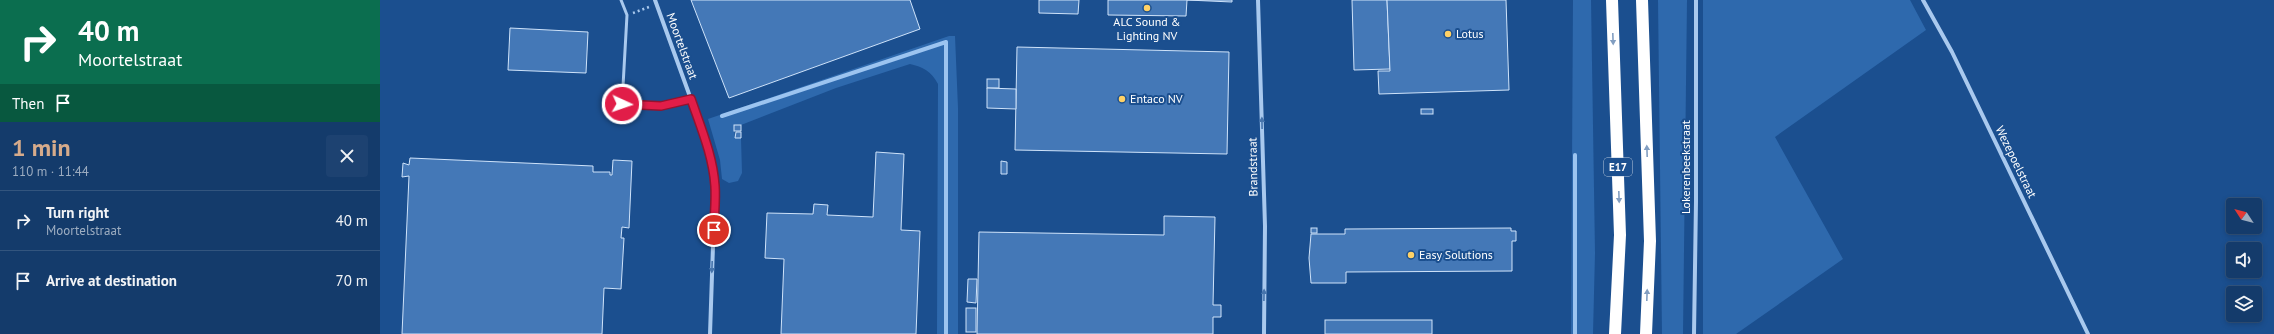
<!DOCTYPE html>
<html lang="en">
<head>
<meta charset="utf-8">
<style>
  :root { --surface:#143b6b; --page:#1d4271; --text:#f1f3f6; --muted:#9dadc1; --line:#33557e; --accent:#d6ab8b }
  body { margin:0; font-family:"PT Sans",sans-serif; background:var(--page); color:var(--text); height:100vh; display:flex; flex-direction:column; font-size:15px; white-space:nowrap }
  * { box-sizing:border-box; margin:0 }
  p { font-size:13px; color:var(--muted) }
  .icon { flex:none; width:22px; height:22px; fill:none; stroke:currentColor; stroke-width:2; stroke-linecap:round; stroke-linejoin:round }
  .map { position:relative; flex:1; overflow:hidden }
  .side { display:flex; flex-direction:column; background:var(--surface); width:380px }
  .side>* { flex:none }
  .hud { background:#0b6e4f; color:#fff; overflow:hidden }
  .needle { width:26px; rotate:306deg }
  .controls { position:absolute; left:1846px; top:198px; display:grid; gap:8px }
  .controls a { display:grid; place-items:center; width:36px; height:36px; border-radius:4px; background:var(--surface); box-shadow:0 2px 6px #0003,0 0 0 1px var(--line); font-size:20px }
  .pin { position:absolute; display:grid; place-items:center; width:34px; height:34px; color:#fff; margin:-17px; border:2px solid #fff; border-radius:50%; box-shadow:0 1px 4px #0007 }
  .me { position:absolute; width:44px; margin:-22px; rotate:93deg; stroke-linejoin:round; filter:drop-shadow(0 0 3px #0008) }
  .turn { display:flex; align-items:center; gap:14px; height:84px; padding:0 12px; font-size:18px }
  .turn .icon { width:52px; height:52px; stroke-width:2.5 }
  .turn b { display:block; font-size:28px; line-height:34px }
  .then { display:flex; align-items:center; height:38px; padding:0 12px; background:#0003; gap:8px; font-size:15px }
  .round { display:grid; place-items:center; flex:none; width:42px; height:42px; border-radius:4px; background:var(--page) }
  .head { display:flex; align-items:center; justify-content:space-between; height:68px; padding:0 12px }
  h1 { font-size:24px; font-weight:700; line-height:30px; color:var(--accent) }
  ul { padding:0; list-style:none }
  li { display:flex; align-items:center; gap:12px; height:60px; padding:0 12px; border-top:1px solid var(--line) }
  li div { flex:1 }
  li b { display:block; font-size:15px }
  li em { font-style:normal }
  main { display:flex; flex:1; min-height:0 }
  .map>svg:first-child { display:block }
</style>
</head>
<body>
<main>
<section class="side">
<div class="hud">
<div class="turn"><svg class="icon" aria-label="right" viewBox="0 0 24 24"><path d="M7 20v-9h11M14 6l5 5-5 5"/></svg><div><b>40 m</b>Moortelstraat</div></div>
<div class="then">Then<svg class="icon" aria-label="arrive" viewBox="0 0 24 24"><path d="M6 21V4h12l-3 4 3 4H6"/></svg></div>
</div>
<div class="head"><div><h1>1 min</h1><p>110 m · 11:44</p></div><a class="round"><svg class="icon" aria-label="close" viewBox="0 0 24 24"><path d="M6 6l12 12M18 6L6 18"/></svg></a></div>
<ul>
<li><svg class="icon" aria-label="right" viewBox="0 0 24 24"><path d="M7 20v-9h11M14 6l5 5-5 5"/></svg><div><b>Turn right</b><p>Moortelstraat</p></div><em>40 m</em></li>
<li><svg class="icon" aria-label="arrive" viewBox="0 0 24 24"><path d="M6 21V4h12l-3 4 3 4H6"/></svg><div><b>Arrive at destination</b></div><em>70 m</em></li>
</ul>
</section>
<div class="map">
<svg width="1894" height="334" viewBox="0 0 1894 334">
  <rect width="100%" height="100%" fill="#1b4f8f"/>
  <g fill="#2e69ad">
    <path d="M1193 0H1211L1215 253 1213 334H1191Z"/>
    <path d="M1278 0H1307L1303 334H1282Z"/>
    <path d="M1323 0H1530L1546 30 1395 137 1463 259 1356 334H1323Z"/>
    <path d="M569 36H575L578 108V334H557L558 84C551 71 543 67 530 64L456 88 361 125H354L355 138H361L362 173 358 181 349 183 342 179 340 160 328 119Z"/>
  </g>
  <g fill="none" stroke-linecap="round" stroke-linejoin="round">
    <g stroke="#9cc4f0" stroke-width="4">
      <path d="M342 116 566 42V334"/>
      <path d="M1195 334V155"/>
    </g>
  </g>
  <g fill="#4478b7" stroke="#cfe3fa">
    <path d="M311 0H530L540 29 349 98Z"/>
    <path d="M659 0H699L698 14 659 13Z"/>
    <path d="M728 0H807L806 16 728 15Z"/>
    <path d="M807 0H852V2Z"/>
    <path d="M972 0H1007L1010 69 974 70Z"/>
    <path d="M1007 0H1126L1129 90 999 94 998 71H1010Z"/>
    <path d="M130 28 208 32 206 73 128 70Z"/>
    <path d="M637 47 849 52 847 154 635 150Z"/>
    <rect x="607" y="79" width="12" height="9"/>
    <path d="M607 88 636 89V109L607 108Z"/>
    <rect x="1041" y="109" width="12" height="5"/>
    <rect x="354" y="125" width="7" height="6"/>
    <path d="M356 132H361V138H355Z"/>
    <path d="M496 152 524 154 521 230 540 231 536 334H401L404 259 385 258 387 213 433 214 434 204 448 205 447 215 493 217Z"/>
    <path d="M30 158 213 166V172H230V175H232L233 160 252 161 249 228 242 227 241 238H244L241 289 224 288 222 334H22L29 176 22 177 23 163 29 165Z"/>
    <path d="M621 161 627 162V174H621Z"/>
    <path d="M784 216 835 217 833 305H841V317H833V334H597L599 232 784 235Z"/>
    <rect x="931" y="228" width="6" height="5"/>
    <path d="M1131 228V231H1136V241H1132V271L966 272V283H931L929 258 931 234H965V229Z"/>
    <path d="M588 279H597L596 303 587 302Z"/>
    <rect x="586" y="308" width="10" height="24"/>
    <rect x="945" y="320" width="107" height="14"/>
  </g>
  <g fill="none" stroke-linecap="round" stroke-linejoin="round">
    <path stroke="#a9c9ee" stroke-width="2.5" stroke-dasharray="2 3" stroke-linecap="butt" d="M253 13 269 7"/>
    <path stroke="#a9c9ee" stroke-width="3" d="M241 0 247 15 242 104 281 106 311 99"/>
    <g stroke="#a9c9ee" stroke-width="4">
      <path d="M275 0 329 149 335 187 330 334"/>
      <path d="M878 0 885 226 884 334"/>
      <path d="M1543 0 1572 52 1708 334"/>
      <path d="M1314 334 1316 201V0"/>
    </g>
    <g stroke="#fff" stroke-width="12">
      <path d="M1232 0 1240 235 1235 334"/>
      <path d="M1262 0 1270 241 1266 334"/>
    </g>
  </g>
  <defs><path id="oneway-solid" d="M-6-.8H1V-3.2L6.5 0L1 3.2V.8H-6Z"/></defs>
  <g fill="#829ec1">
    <use href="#oneway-solid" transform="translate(1233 39) rotate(88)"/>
    <use href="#oneway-solid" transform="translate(1267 151) rotate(-92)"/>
    <use href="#oneway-solid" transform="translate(1239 197) rotate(88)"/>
    <use href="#oneway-solid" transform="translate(1267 295) rotate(-88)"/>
  </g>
  <g fill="#4674ac">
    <use href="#oneway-solid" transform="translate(882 123) rotate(-91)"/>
    <use href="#oneway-solid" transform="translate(332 267) rotate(92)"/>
    <use href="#oneway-solid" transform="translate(884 295) rotate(-89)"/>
  </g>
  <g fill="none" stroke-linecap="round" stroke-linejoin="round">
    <g stroke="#92132f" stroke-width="10">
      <path id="route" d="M242 104 281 106 311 99C321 128 333 156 335 186 336 201 334 216 334 230"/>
    </g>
    <use href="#route" stroke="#e11d48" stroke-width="7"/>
  </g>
  <g fill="#ffd166" stroke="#1b4f8f" stroke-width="1.5">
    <circle cx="767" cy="8" r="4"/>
    <circle cx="1068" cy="34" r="4"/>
    <circle cx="742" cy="99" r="4"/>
    <circle cx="1031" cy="255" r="4"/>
  </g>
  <g text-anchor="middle" stroke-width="4" stroke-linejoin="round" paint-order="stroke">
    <rect fill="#1b4f8f" stroke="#bbcadd" stroke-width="1" x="1224" y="158" width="28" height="18" rx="3"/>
    <g font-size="11" font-weight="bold" fill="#fff">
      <text x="1238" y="171">E17</text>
    </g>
    <g font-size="12" fill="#fff" stroke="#1b4f8f" text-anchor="start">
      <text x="767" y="26" text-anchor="middle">ALC Sound &amp;<tspan x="767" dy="14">Lighting NV</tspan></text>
      <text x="1076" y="38">Lotus</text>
      <text x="750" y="103">Entaco NV</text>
      <text x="1039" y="259">Easy Solutions</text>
    </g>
    <g font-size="12" fill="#fff" stroke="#1b4f8f">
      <text transform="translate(302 46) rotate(70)" y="4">Moortelstraat</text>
      <text transform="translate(1636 162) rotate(64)" y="4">Wezepoelstraat</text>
      <text transform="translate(873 167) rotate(-91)" y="4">Brandstraat</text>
      <text transform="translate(1306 167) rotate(-90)" y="4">Lokerenbeekstraat</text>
    </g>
  </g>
</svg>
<div class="controls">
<a><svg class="needle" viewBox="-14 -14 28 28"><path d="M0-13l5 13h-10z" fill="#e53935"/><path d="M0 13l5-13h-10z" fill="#9dadc1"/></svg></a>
<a><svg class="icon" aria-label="sound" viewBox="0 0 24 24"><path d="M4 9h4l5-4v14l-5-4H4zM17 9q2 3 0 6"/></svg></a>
<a><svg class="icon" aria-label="layers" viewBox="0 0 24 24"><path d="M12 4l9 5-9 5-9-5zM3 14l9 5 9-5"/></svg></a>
</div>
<div class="pin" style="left:334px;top:230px;background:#d93025"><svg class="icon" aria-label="arrive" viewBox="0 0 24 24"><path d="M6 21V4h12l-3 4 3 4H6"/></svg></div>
<svg class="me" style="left:242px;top:104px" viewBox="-20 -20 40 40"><circle r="17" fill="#e11d48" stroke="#fff" stroke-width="3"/><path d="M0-11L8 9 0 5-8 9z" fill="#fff"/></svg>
</div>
</main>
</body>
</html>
